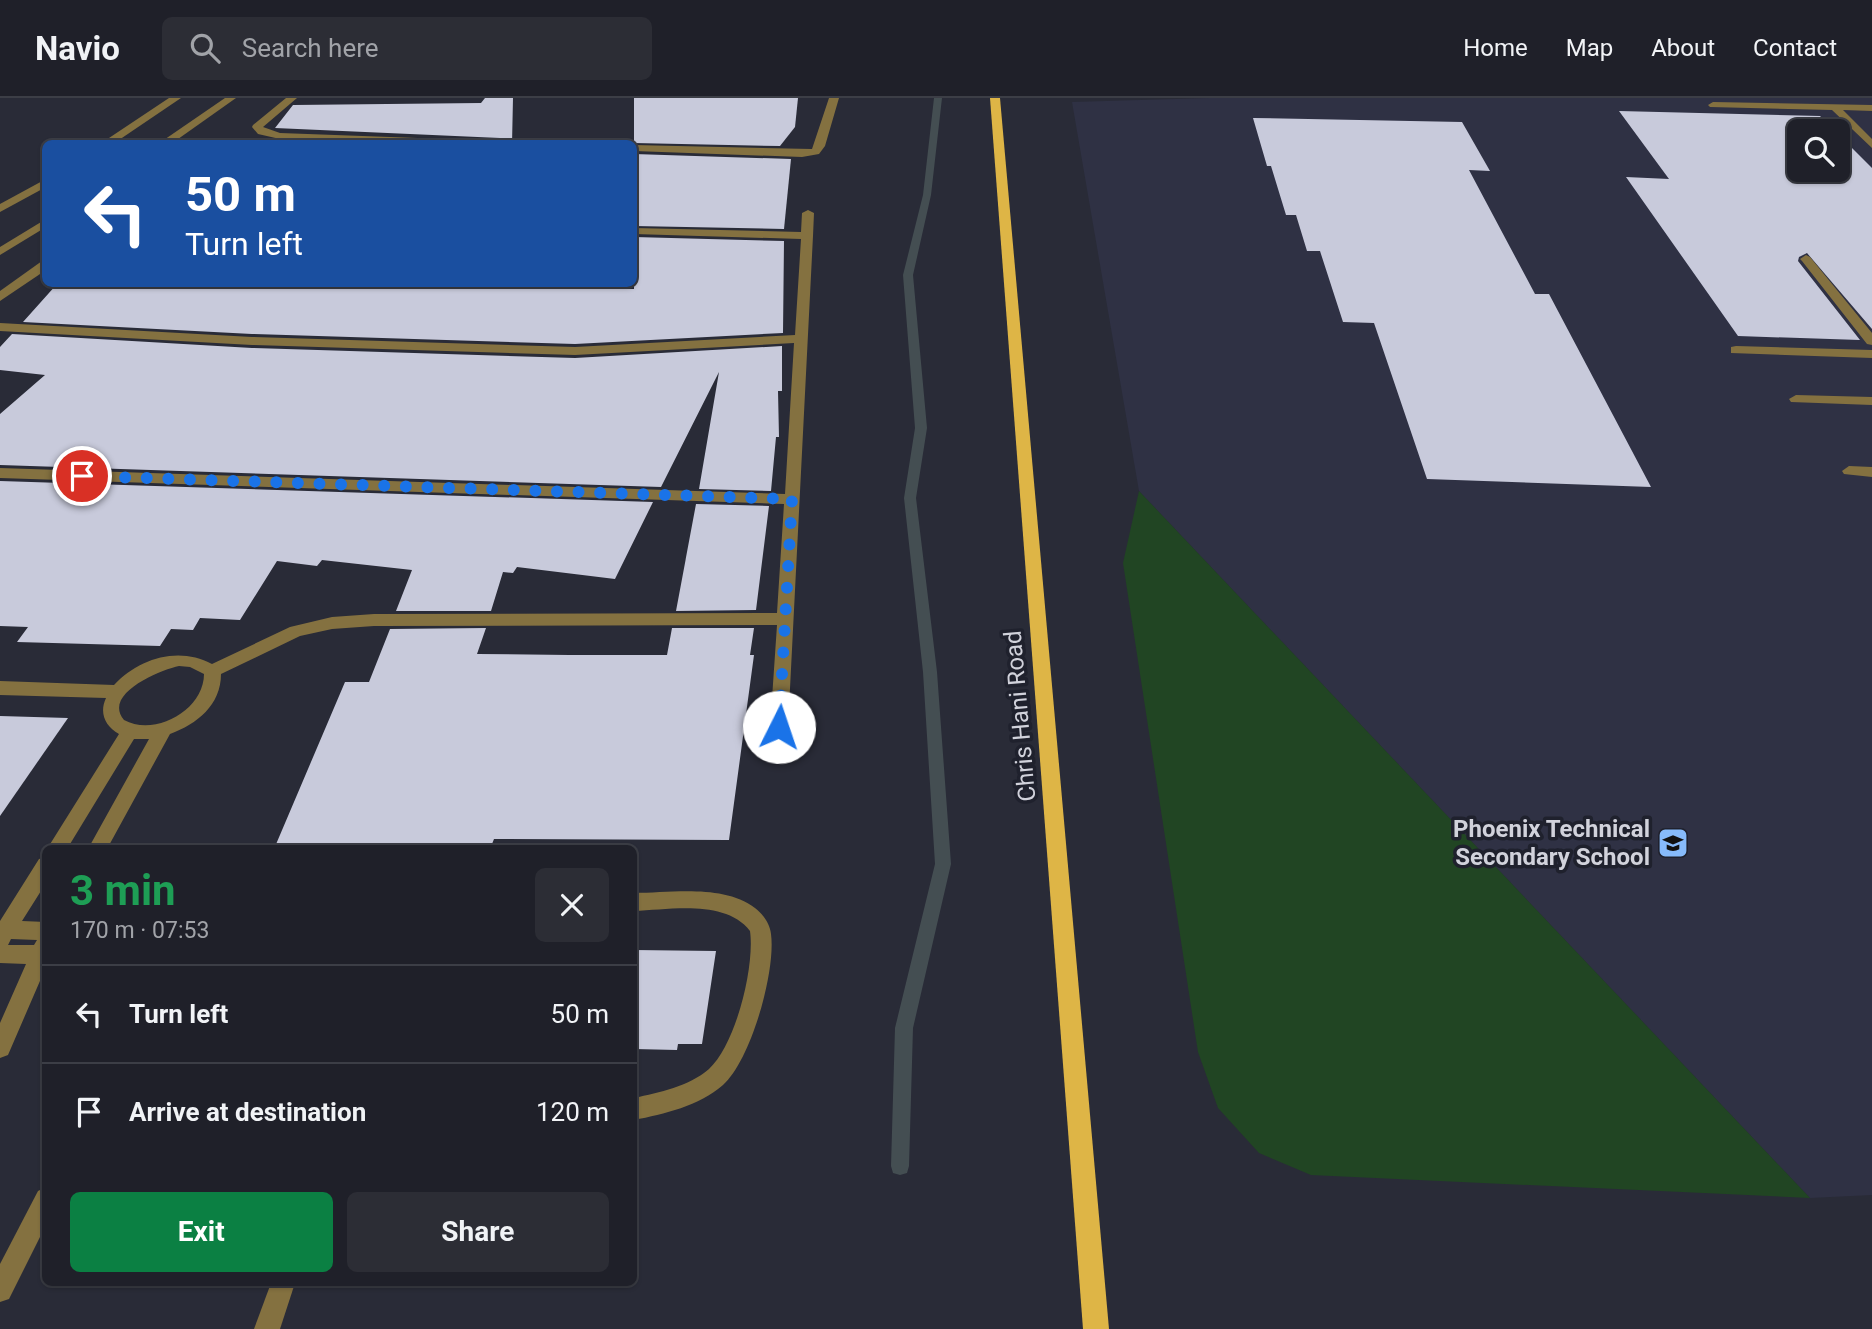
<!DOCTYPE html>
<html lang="en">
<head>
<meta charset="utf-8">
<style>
  :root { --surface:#1f2029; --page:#2c2d35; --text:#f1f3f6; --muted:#a1a3a8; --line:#3c3e46; --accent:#0b8043 }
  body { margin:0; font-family:Roboto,sans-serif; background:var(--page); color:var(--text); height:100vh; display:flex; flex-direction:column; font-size:26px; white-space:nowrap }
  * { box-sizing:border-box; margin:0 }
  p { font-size:23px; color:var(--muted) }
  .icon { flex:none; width:38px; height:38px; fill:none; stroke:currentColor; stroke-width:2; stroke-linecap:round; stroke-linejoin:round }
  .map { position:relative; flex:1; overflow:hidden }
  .sheet { position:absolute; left:42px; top:747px; width:595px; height:441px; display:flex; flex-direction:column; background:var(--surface); border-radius:10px; box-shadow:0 2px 5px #0004,0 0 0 2px var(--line) }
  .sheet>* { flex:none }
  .banner { position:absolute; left:42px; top:42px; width:595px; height:147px; border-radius:10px; box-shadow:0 2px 5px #0004,0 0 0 2px var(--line); background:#1a4fa0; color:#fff; overflow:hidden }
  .buttons { position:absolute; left:1787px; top:21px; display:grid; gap:14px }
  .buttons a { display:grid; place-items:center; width:63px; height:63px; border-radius:10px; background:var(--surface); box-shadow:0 2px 5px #0004,0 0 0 2px var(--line); font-size:35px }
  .pin { position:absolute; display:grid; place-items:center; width:60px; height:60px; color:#fff; margin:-30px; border:4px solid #fff; border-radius:50%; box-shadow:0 2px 7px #0007 }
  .me { position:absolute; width:77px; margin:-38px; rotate:4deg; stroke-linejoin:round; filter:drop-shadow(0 0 5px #0008) }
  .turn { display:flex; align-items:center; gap:24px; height:147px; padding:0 28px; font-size:32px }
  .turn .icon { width:91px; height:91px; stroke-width:2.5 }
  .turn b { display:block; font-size:49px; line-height:60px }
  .round { display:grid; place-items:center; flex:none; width:74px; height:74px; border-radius:10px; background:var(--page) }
  .head { display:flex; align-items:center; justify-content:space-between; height:119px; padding:0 28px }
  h1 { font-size:42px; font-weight:700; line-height:52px; color:#1e9e55 }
  .cta { display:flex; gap:14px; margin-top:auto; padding:14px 28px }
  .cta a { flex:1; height:80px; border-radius:10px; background:var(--accent); color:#fff; font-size:28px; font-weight:700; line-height:80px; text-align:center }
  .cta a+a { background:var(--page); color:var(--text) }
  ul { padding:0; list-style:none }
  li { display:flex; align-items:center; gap:21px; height:98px; padding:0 28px; border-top:2px solid var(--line) }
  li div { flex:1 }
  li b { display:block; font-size:26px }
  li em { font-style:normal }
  header { display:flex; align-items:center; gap:42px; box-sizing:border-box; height:98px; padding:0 35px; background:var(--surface); border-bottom:2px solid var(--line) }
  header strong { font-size:33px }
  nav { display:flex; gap:38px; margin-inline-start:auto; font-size:24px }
  .search { width:490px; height:63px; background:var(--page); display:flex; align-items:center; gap:18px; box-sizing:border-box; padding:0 24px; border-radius:10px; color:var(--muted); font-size:26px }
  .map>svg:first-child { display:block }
</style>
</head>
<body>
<header>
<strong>Navio</strong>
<div class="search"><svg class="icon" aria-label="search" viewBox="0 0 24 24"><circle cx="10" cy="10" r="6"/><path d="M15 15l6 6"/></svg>Search here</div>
<nav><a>Home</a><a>Map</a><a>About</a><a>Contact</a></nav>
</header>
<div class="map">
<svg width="1872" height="1231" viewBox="0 0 1872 1231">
  <rect width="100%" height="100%" fill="#292b37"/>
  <path fill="#2f3144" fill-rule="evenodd" d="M1209 0H1872V1097L1810 1100 1139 393 1072 4ZM1799 33H1838V72H1799Z"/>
  <path fill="#214523" d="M1139 393 1810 1100 1311 1077 1259 1055 1218 1010 1198 954 1123 465Z"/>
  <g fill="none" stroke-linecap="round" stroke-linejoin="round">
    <path fill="#444e52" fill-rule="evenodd" d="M934 0H942L931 97 913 177 927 330 916 400 937 574 951 766 913 930 909 1068 907 1075 900 1077 893 1075 891 1068 895 930 935 766 923 574 904 400 915 330 903 177 923 97Z"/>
  </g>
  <g fill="#c8cadb">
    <path d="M485 0H513L512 46 500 40 275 30 293 7 481 5Z"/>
    <path d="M634 0H798L795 29 780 48 634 45Z"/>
    <path d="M1619 13 1820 18 1835 33H1799V72H1838V36L1872 70V231L1807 155 1799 159 1798 163 1860 242 1738 238 1626 79 1669 81Z"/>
    <path d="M1253 20 1462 24 1490 73 1469 72 1535 196H1549L1651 389 1427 381 1374 225 1343 224 1320 153H1307L1296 117H1286L1271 68H1267Z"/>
    <path d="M634 56 791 61 784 131 634 128Z"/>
    <path d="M634 139 784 143 783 235 575 246 252 236 23 224 57 186H394L393 189 458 188 457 191H634Z"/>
    <path d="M12 236 252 250 575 260 782 248V293H778L779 339H776L771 393 699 391 719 274 661 389 0 367V316L45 277 0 272V249Z"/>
    <path d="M0 383 653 404 615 481 517 469 513 475 503 474 491 513H396L412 472 322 462 317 468 277 463 240 522 200 520 193 532 171 531 160 548 17 544 28 529 0 528Z"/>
    <path d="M696 406 769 408 756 512 676 513Z"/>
    <path d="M486 530 477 556 569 557H667L672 530H754L750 557H754L729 742 494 741 490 751H274L345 584H369L390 531Z"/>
    <path d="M0 618 68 620 0 718Z"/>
    <path d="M634 852 716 853 702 946H678L677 952 634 951Z"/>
  </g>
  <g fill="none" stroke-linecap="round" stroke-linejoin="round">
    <g fill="#847140" fill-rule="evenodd">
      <path d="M169 0H181L113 46H100Z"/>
      <path d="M225 0H236L171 46H158Z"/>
      <path d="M286 0H297L263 29 280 35 500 43 505 46 280 41 258 36 252 29 253 27Z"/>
      <path d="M829 0H839L825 48 819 56 802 59 634 53V47L812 51Z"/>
      <path d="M1713 4 1872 7V13L1843 12 1872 41V50L1832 12 1710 9 1708 7Z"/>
      <path d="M46 81V89L0 114V106Z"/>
      <path d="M808 112 814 115 813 138 788 630 785 635H773L770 630 777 527 374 528 332 531 300 538 221 576C221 607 197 626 170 636L107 751H88L149 641H134L67 751H47L119 636C105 628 99 615 106 600L0 597V583L114 587C139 560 179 548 212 566L290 529 332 519 374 516 777 515 784 406 0 380V370L785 396 794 245 575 257 252 247 0 233V225L252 239 575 249 795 237 801 141 634 136V130L801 134 802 115ZM179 568 190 569 204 576C204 612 155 639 124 622 102 596 160 572 179 568Z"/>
      <path d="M46 121V129L0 157V149Z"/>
      <path d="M1806 157 1810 159 1872 235V247L1867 246 1802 163 1800 161Z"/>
      <path d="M42 163H46V172L0 203V193Z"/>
      <path d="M1736 248 1872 252V260L1731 255V249Z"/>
      <path d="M1796 297 1872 299V307L1791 304 1789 301Z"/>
      <path d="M1849 368 1872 369V379L1844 376 1842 373Z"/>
      <path d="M46 759V785L22 823 46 824V869L8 957 0 960V925L26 866 0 865V823L39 761ZM11 841 37 842 34 847H8Z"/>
      <path d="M634 795C671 795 723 786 755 810 763 816 770 826 771 836 776 873 751 962 723 987 699 1008 664 1016 634 1022V1000C660 994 688 989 709 971 736 946 755 868 750 833 725 801 670 812 634 813Z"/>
      <path d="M46 1089V1127L9 1201 0 1204V1166L38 1093Z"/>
      <path d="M271 1185H295L280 1231H254Z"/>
    </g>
    <path fill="#deb546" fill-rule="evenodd" d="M990 0H1000L1109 1231H1083Z"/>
  </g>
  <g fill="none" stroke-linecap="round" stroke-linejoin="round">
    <path stroke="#1a73e8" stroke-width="12" stroke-dasharray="0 21.6" d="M82 378 792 401 779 629"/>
  </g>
  <defs>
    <g id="school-square" transform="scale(1.575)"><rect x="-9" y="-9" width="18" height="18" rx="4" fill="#87bbfb" stroke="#1f212d"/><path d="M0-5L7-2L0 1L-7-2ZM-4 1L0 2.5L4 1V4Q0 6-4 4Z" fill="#111"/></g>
  </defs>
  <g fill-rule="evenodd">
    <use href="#school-square" x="1673" y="745"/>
  </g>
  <g text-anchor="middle" stroke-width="7" stroke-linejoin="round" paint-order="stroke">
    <g font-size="24" fill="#d1d2db" stroke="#1f212d">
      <text transform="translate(1020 618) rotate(-95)" y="8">Chris Hani Road</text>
    </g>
    <g font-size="24" font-weight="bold" fill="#d1d2db" stroke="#1f212d" text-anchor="end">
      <text x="1650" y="739">Phoenix Technical<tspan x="1650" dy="28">Secondary School</tspan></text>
    </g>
  </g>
</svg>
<div class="buttons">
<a><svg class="icon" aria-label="search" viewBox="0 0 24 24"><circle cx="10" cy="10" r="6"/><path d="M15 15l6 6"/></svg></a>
</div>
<div class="pin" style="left:82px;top:378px;background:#d93025"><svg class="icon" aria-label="arrive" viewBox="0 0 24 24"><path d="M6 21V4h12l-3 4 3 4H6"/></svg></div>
<svg class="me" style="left:779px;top:629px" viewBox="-20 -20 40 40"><circle r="19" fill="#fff"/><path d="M0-13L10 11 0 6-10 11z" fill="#1a73e8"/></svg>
<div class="banner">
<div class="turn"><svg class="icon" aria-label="left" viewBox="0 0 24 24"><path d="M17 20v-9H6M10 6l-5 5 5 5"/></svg><div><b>50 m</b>Turn left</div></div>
</div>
<section class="sheet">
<div class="head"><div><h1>3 min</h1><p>170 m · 07:53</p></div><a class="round"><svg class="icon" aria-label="close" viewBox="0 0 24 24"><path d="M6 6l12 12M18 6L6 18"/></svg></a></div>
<ul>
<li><svg class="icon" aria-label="left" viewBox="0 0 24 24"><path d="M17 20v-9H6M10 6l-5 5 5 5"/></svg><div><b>Turn left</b></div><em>50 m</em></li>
<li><svg class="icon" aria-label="arrive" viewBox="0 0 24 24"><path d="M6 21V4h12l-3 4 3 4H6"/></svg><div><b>Arrive at destination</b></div><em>120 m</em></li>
</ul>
<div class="cta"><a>Exit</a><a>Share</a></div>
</section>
</div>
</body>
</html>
